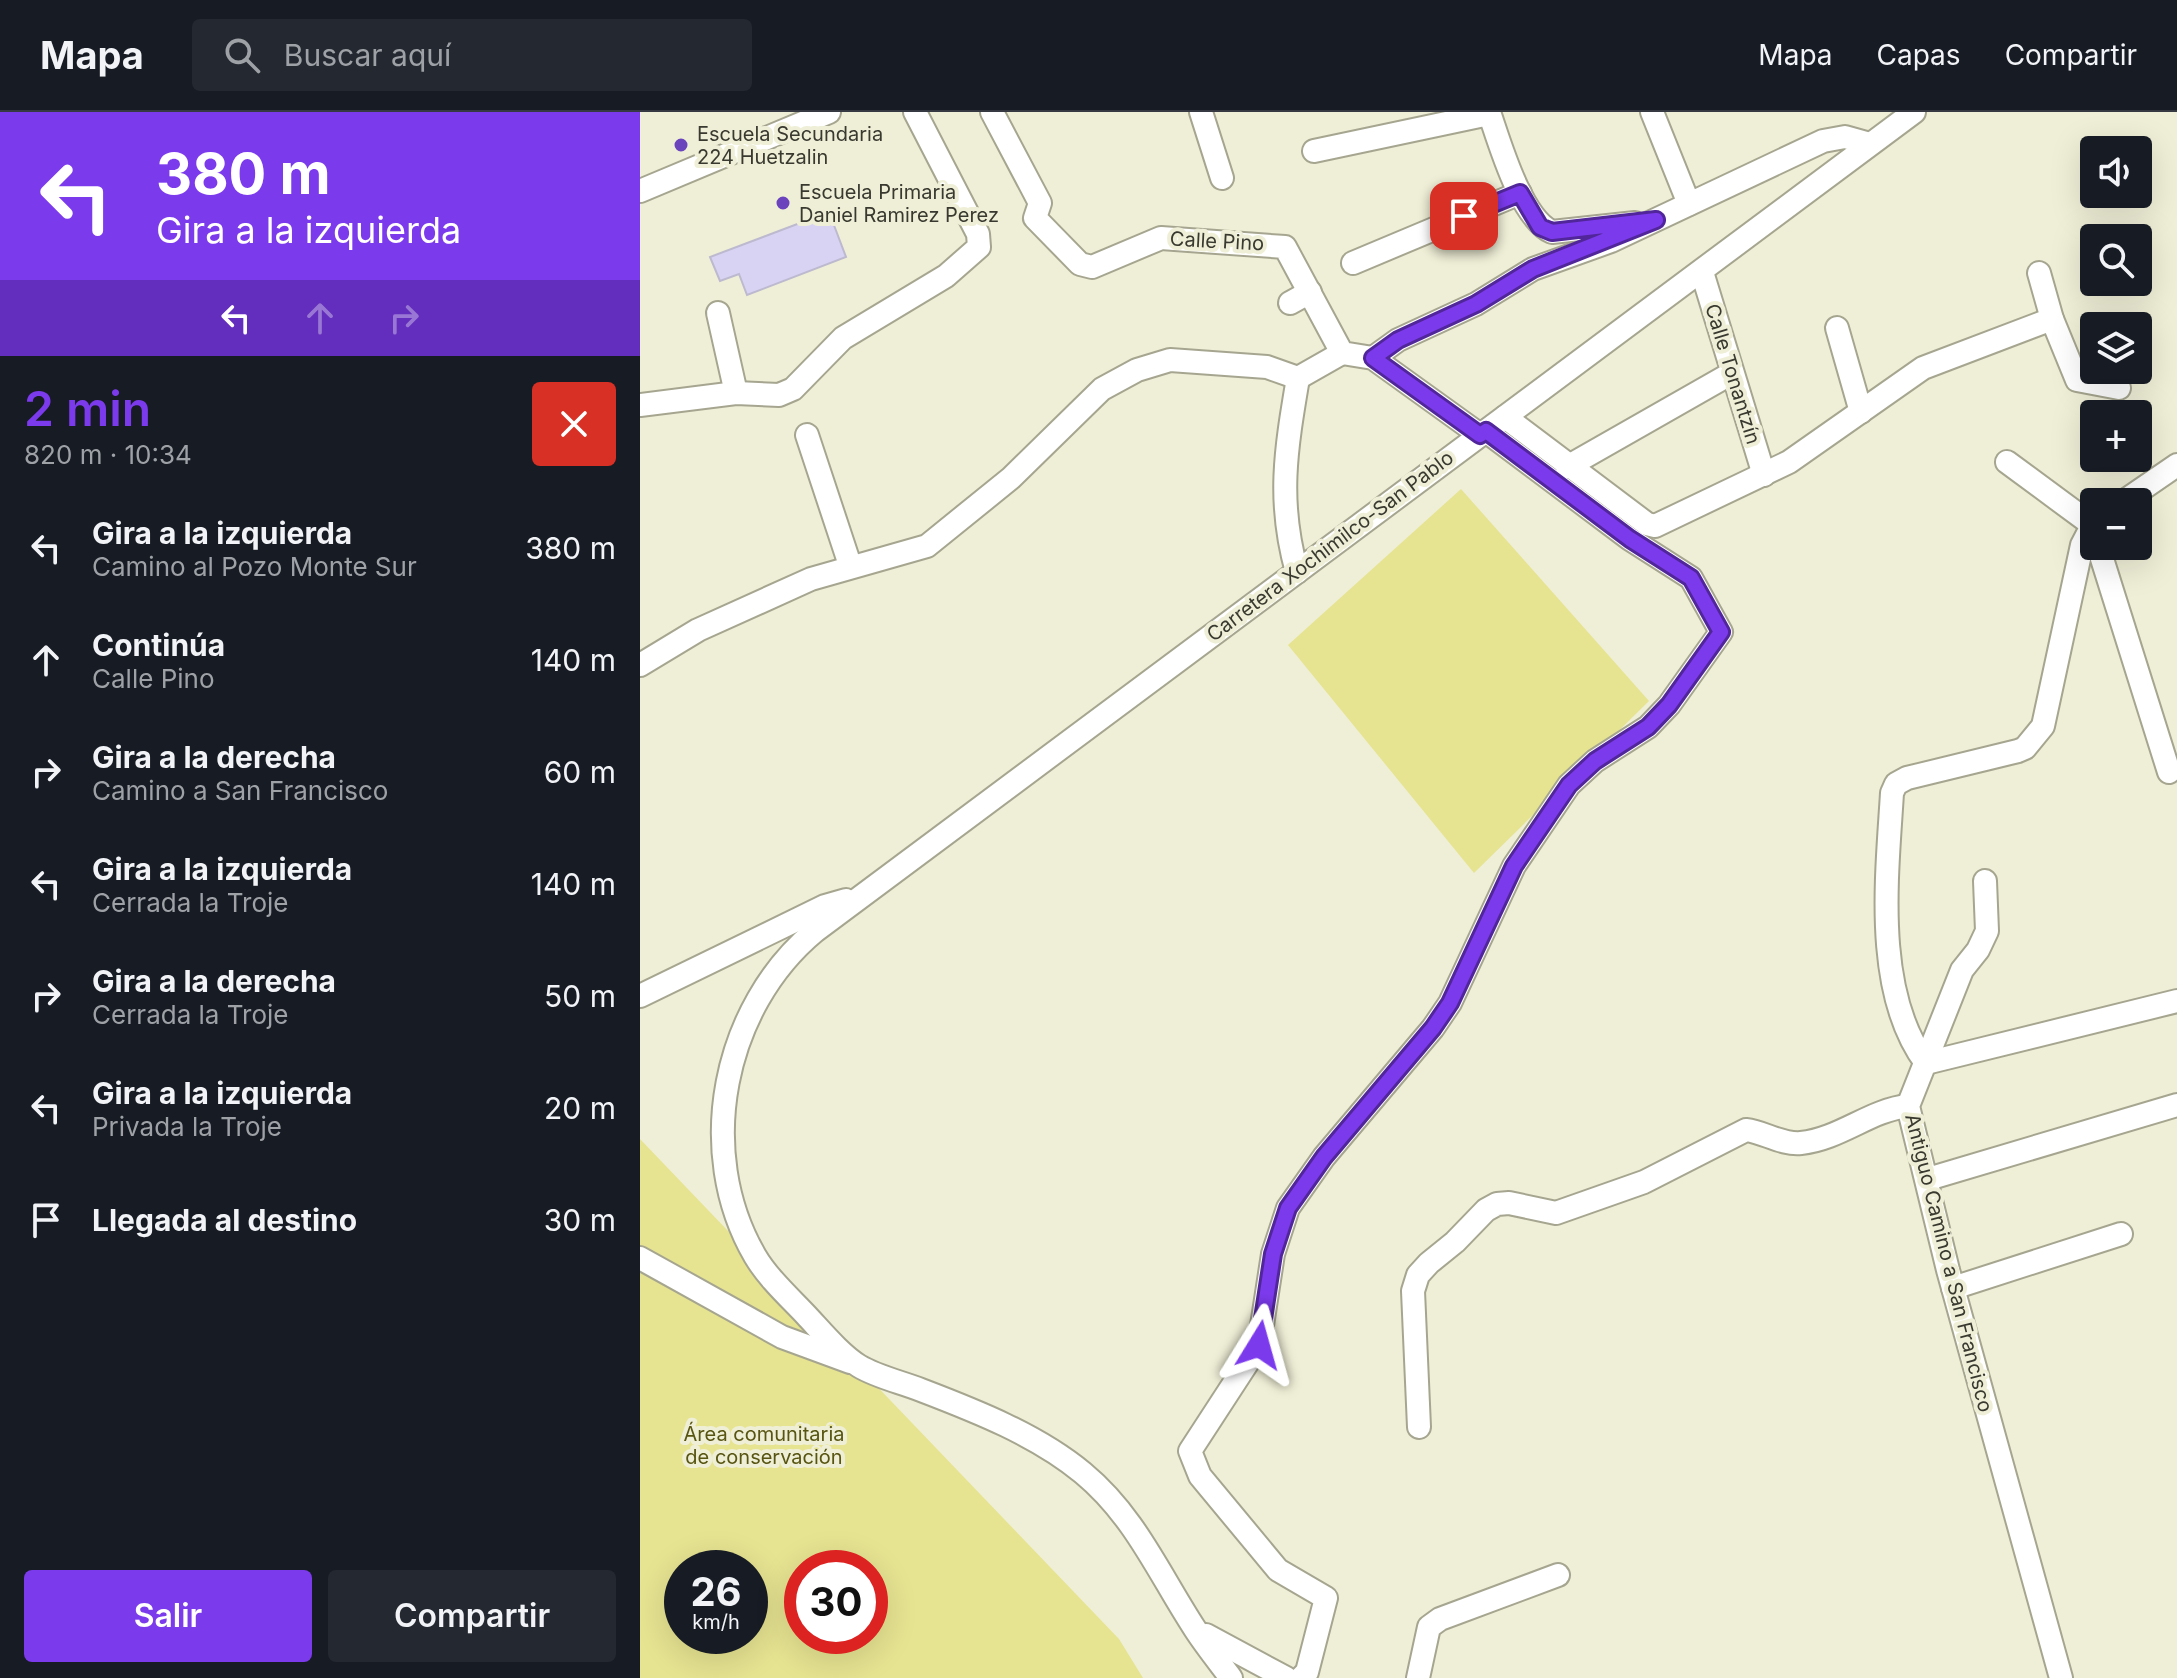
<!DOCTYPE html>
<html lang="es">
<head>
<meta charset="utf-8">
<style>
  :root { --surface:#171b24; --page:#242831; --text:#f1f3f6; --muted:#9ea1a6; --line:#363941; --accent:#7c3aed }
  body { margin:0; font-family:Inter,sans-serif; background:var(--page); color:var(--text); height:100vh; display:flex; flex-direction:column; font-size:30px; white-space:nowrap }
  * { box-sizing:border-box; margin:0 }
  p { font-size:26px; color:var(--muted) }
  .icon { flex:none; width:44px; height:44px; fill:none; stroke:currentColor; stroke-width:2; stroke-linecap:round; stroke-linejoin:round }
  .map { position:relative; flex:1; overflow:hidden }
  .drawer { display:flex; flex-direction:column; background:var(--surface); width:640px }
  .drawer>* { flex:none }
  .banner { background:#7c3aed; color:#fff; overflow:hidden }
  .tools { position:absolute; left:1440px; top:24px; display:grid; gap:16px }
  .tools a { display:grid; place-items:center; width:72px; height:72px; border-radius:8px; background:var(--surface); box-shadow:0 8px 32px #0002; font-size:40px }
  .speed { position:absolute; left:24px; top:1438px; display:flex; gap:16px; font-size:40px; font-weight:700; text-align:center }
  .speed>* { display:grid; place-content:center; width:104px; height:104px; border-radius:50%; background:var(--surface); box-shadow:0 8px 32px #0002; line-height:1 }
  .speed small { font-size:20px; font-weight:400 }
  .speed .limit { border:12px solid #d22; background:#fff; color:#111 }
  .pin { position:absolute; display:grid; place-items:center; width:68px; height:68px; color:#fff; margin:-34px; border-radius:16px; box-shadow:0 4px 12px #0006 }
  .me { position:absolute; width:88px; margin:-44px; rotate:8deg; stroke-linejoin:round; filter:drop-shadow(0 0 6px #0008) }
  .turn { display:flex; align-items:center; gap:28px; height:168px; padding:0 24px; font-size:36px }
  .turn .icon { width:104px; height:104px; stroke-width:2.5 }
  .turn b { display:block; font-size:56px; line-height:68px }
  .lanes { display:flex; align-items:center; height:76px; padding:0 24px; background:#0003; justify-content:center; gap:40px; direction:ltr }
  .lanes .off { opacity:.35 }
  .round { display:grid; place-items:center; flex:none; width:84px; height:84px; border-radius:8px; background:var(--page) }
  .headline { display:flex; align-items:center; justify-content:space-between; height:136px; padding:0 24px }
  h1 { font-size:48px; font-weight:600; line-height:60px; color:var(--accent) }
  .cta { display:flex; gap:16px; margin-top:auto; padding:16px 24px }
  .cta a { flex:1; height:92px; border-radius:8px; background:var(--accent); color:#fff; font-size:32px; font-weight:600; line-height:92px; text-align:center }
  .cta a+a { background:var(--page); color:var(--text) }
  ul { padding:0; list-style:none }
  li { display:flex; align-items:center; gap:24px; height:112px; padding:0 24px }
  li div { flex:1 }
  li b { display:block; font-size:30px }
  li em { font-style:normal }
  header { display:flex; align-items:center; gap:48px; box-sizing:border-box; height:112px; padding:0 40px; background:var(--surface); border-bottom:2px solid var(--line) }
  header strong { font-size:38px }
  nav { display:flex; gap:44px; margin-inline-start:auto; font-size:28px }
  .search { width:560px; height:72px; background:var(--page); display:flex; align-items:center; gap:20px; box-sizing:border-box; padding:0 28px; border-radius:8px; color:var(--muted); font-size:30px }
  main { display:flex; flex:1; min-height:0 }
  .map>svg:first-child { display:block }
</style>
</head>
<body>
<header>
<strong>Mapa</strong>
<div class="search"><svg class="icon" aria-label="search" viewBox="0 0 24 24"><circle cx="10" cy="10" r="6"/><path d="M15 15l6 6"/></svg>Buscar aquí</div>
<nav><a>Mapa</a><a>Capas</a><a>Compartir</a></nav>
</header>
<main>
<section class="drawer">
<div class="banner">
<div class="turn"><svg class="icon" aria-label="left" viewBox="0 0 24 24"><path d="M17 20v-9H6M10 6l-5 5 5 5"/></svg><div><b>380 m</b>Gira a la izquierda</div></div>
<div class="lanes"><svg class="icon" aria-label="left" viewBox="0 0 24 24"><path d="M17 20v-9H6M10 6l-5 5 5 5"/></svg><svg class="icon off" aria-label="ahead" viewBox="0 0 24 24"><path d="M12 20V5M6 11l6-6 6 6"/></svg><svg class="icon off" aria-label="right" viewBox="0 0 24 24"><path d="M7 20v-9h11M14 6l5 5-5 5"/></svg></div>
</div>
<div class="headline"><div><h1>2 min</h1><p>820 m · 10:34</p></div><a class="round" style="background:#d93025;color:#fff"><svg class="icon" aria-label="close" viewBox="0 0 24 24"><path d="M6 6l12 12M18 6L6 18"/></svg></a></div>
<ul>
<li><svg class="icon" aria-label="left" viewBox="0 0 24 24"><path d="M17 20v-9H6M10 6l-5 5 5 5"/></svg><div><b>Gira a la izquierda</b><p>Camino al Pozo Monte Sur</p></div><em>380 m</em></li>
<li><svg class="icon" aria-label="ahead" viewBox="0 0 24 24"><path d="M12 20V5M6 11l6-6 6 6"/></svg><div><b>Continúa</b><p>Calle Pino</p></div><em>140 m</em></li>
<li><svg class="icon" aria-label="right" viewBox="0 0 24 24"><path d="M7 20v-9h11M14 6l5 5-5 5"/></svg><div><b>Gira a la derecha</b><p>Camino a San Francisco</p></div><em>60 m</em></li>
<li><svg class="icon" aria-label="left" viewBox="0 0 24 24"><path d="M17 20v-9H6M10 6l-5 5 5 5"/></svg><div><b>Gira a la izquierda</b><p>Cerrada la Troje</p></div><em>140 m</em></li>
<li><svg class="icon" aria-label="right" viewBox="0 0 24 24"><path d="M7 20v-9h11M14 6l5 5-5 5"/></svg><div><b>Gira a la derecha</b><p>Cerrada la Troje</p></div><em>50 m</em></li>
<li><svg class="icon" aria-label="left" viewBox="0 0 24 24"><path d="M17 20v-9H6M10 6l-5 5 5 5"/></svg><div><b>Gira a la izquierda</b><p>Privada la Troje</p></div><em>20 m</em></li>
<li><svg class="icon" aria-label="arrive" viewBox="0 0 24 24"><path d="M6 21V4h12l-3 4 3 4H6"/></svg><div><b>Llegada al destino</b></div><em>30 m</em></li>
</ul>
<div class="cta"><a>Salir</a><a>Compartir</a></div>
</section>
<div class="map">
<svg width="1537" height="1566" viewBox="0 0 1537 1566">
  <rect width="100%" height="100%" fill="#efefd7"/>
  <g fill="#e6e391" fill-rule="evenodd">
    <path d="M821 377 1009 589 834 761 648 533Z"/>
    <path d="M0 1027 479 1527 503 1566H0ZM42 1456H110V1524H42ZM162 1456H230V1524H162Z"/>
  </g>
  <path fill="#d8d2f3" stroke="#bdb9cf" stroke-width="2" d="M189 100 206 145 107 183 99 162 80 169 70 145Z"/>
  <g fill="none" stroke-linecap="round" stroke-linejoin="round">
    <g stroke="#a6a690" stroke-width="26">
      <g id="minor">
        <path d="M352 0 400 91 395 106 440 152 452 155 521 126 645 135 702 241 733 246 840 323"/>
        <path d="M561 0 582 66"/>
        <path d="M849 0C860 32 881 106 912 120L995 111"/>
        <path d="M1012 0 1049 92"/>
        <path d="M674 39 849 2"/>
        <path d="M0 79 189 0"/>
        <path d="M713 151 880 81"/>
        <path d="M1062 160 1124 363"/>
        <path d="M1399 161 1412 207 1437 268 1479 276"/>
        <path d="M650 191 670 180"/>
        <path d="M78 201 96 281"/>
        <path d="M1197 216 1221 300"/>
        <path d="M733 246 758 228 836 192 893 157 971 129 1183 29 1205 25 1230 32"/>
        <path d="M0 293 96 281 139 283 153 277 203 226 306 164 339 135 338 122 275 0"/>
        <path d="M865 305 1007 412 1015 414 1149 350 1283 256 1412 207"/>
        <path d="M167 323 210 453"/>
        <path d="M1367 350 1451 412 1454 423"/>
        <path d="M927 355 1092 261"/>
        <path d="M1483 390 1537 353"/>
        <path d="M1458 434 1529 660"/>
        <path d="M657 460C637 389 646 337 658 266"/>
        <path d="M0 553 58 518 171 467 287 434 371 366 462 277 497 258 530 248 627 255 658 266 702 241"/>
        <path d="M1345 769 1347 819 1338 838 1322 858 1268 994 1308 1158 1421 1566"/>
        <path d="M0 884 185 794 206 788"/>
        <path d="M1286 951C1233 880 1247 764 1252 681L1256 672 1267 666 1378 639 1385 636 1403 614 1442 433 1454 410"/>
        <path d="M1286 951 1537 889"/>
        <path d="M1288 1067 1537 993"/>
        <path d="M0 1146 142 1225 210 1250"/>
        <path d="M1313 1176 1481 1122"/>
        <path d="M779 1315 773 1179 778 1163 789 1151 815 1130 846 1098 857 1092 869 1091 916 1101 1004 1070 1106 1018C1124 1020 1142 1033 1161 1031 1200 1027 1230 998 1268 994"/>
        <path d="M566 1523 646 1566"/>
        <path d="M591 1566C579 1550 566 1534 555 1517 519 1462 495 1404 443 1361 397 1323 336 1299 281 1278 261 1270 237 1265 219 1254 200 1242 182 1220 166 1203 149 1185 128 1166 115 1144 54 1039 83 895 175 819L1274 0"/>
        <path d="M661 1566 667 1560 686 1486 638 1458 560 1364 550 1339 619 1233 633 1142 648 1096 684 1045 793 916 810 891 874 754 929 673 955 649 1008 615 1029 593 1081 520 1051 466 990 427 846 319"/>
        <path d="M778 1566 789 1515 800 1507 918 1463"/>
      </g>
    </g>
    <use href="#minor" stroke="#fff" stroke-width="22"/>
  </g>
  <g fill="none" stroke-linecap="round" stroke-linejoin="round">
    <g stroke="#51269a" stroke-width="20">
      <path id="route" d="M619 1233 633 1142 648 1096 684 1045 793 916 810 891 874 754 929 673 955 649 1008 615 1029 593 1081 520 1051 466 990 427 846 319 840 323 733 246 758 228 836 192 893 157 1016 108 912 120 900 115 880 81 824 104"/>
    </g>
    <use href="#route" stroke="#7c3aed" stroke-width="14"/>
  </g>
  <g fill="#6b44bd" stroke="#efefd7" stroke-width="3">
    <circle cx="41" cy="33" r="8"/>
    <circle cx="143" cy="91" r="8"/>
  </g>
  <g text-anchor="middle" stroke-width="8" stroke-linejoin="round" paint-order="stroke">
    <g font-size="20" fill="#393930" stroke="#efefd7" text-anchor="start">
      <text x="57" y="29">Escuela Secundaria<tspan x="57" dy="23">224 Huetzalin</tspan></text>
      <text x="159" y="87">Escuela Primaria<tspan x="159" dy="23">Daniel Ramirez Perez</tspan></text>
    </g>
    <g font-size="20" fill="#393930" stroke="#efefd7">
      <text transform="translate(577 129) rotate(3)" y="7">Calle Pino</text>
      <text transform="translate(1093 262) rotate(73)" y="7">Calle Tonantzín</text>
      <text transform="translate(690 434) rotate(-37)" y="7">Carretera Xochimilco-San Pablo</text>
      <text transform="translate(1309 1151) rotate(76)" y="7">Antiguo Camino a San Francisco</text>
    </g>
    <g font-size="20" fill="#585512" stroke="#efefd7">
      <text x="124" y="1329">Área comunitaria<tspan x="124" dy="23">de conservación</tspan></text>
    </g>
  </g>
</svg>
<div class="tools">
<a><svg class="icon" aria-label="sound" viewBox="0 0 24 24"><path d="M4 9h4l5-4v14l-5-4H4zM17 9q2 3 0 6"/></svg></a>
<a><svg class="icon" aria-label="search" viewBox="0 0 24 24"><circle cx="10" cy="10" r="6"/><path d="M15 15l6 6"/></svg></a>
<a><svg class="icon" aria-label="layers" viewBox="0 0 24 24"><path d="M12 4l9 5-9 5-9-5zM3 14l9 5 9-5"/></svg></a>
<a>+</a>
<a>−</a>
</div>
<div class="speed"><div>26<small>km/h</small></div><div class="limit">30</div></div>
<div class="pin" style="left:824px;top:104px;background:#d93025"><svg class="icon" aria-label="arrive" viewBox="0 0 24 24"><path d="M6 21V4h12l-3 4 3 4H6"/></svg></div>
<svg class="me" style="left:619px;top:1233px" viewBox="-20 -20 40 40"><path d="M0-17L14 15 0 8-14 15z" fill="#7c3aed" stroke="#fff" stroke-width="4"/></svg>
</div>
</main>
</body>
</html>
